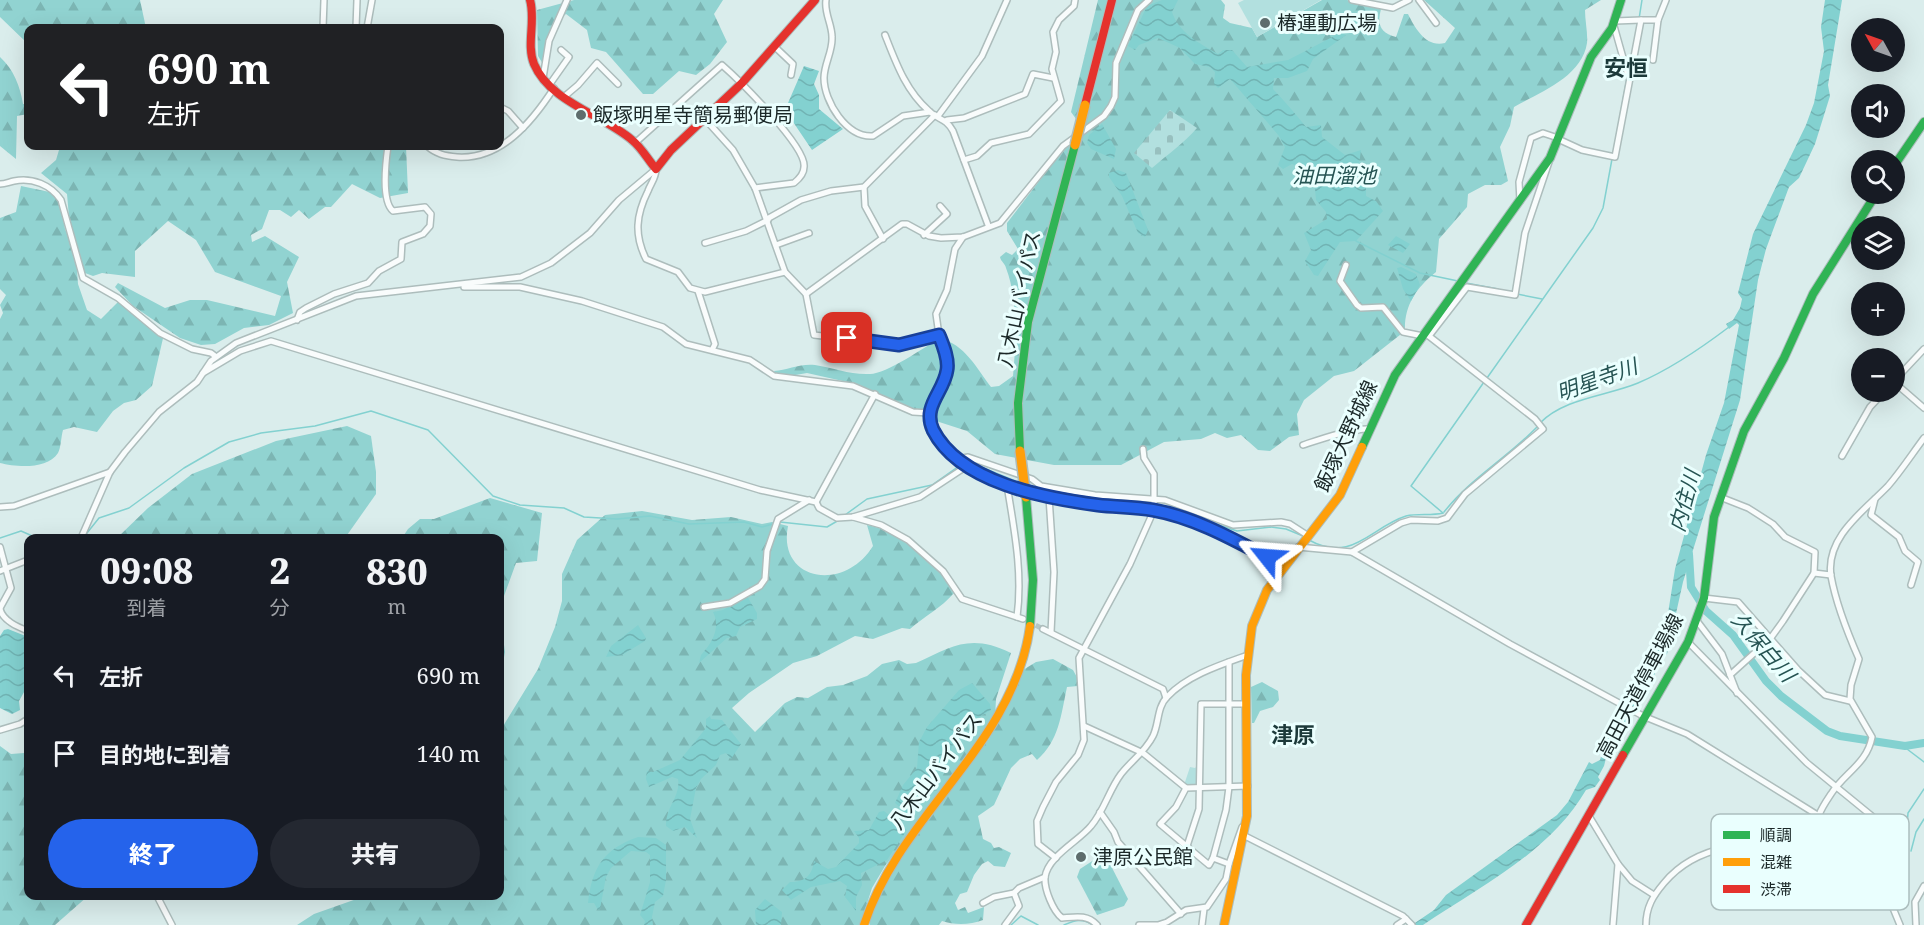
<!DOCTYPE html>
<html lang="ja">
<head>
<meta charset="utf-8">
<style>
  :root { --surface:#171b24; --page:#242831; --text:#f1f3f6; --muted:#9ea1a6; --accent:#2563eb }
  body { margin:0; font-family:"Noto Serif","Noto Sans JP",serif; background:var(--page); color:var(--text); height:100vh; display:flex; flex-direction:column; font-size:22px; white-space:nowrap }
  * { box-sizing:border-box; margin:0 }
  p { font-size:20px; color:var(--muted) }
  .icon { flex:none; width:33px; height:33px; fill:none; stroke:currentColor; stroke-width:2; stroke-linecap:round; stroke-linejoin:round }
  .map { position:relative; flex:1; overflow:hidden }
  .details { position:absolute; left:24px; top:534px; width:480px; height:366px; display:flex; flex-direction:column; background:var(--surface); border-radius:12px; box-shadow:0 6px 24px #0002 }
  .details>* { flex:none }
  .top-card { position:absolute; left:24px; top:24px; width:480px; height:126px; border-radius:12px; box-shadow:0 6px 24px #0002; background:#202124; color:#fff; overflow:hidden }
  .needle { width:39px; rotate:310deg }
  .controls { position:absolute; left:1851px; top:18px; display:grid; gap:12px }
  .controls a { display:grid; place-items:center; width:54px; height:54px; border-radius:50%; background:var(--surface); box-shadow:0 6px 24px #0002; font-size:30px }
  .pin { position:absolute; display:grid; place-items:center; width:51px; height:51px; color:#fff; margin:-26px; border-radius:12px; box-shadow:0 3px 9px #0006 }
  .me { position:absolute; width:66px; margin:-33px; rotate:298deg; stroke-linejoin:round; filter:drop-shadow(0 0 4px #0008) }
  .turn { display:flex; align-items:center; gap:21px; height:126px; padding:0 24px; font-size:27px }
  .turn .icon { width:78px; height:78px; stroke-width:2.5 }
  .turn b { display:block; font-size:42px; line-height:51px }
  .eta { display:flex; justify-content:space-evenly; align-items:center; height:102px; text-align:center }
  .eta b { font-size:36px; font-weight:800; line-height:42px }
  .button { display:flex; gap:12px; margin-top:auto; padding:12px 24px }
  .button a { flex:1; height:69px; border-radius:36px; background:var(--accent); color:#fff; font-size:24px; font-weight:800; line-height:69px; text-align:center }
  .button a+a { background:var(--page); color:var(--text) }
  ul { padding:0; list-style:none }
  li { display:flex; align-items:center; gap:18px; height:78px; padding:0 24px }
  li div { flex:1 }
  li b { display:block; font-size:22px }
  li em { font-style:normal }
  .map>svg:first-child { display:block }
</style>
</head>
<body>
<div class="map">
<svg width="1924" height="925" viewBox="0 0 1924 925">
  <defs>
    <pattern id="grass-tufts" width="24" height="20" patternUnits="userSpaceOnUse" patternTransform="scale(1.5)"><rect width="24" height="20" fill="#b2e0df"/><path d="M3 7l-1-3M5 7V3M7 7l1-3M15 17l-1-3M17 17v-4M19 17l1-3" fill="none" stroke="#98c0bf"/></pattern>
    <pattern id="forest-firs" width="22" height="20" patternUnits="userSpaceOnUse" patternTransform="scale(1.5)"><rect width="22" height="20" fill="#91d3d1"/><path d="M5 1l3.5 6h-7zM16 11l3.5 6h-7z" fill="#7cb5b3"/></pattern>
    <pattern id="cemetery-stones" width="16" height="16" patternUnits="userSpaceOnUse" patternTransform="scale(1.5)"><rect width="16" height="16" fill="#b2e0df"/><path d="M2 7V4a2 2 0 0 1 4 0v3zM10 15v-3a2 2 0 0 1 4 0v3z" fill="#98c0bf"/></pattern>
    <pattern id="water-waves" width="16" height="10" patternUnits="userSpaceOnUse" patternTransform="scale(1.5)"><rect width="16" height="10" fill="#83d1d0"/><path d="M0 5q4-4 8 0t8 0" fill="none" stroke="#71b3b3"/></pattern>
  </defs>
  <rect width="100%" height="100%" fill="#daedec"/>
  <path fill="url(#grass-tufts)" d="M1198 765 1196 785H1184L1190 767 1195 768Z"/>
  <g fill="url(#forest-firs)">
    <path d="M0 0H140L146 28H28V44L0 17Z"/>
    <path d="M574 0H723L714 14 727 42 710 64 696 75 679 71 653 94H643L606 52 591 48 587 30 566 14 552 25 543 64 538 56 537 10Z"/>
    <path d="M1098 0H1221L1225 5 1223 18 1230 23 1252 28 1257 37 1322 0H1347L1381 9C1377 25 1380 33 1396 37L1404 14H1408C1415 28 1426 48 1445 43L1455 28 1424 0H1601L1585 10C1585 21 1588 34 1587 43 1582 77 1540 92 1514 107L1510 126 1500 147 1508 181 1501 185H1485L1468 194 1467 207 1439 239 1436 272C1416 288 1404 306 1405 331L1354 371 1334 376 1304 400 1297 414 1299 435 1289 437 1270 451 1258 450 1241 435 1227 438 1215 433 1201 439 1164 442 1121 465H1054L995 454 967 431 933 420 856 384 807 373 784 377 776 375 774 371C787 370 802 363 815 365 834 368 850 375 870 374 886 374 925 347 940 338 965 345 976 367 991 387L999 386 1013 376C1016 345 1018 298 1006 268 1005 263 1001 262 1000 257L1006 252 1012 255 1018 249 1007 231V223L1056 159 1070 144 1079 141 1084 130 1071 112Z"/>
    <path d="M0 57C14 70 20 86 23 104H28V114L17 116 16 159 0 146Z"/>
    <path d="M57 146H406L408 193 380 198 352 184 331 207H325L309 219 299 210 291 217 280 210H269L262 229 251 235 252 242 265 236 299 257 287 282 293 313 269 325 244 328 215 344 201 345 180 338 133 306 115 287 118 283 165 308 190 300H207L275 316 281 296 215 272 196 240 168 221 135 251V277L102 273 93 276 85 273 70 229 67 194 41 173 56 160 59 150Z"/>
    <path d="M21 186 59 194 65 229 76 256 78 284 87 310 101 319 120 300 128 311 164 334 152 386 136 400 124 403 113 411 97 432 74 427 63 430C61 437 61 448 58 453 47 470 16 467 0 463V319L3 313 0 305 6 295 0 289V218L16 212Z"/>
    <path d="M347 426 371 436 376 472V494L345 538H117L148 508 192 474 276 441Z"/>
    <path d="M490 498 542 513 537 561 516 563 500 607V538H402L408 529 420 519H434Z"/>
    <path d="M642 511 692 520 731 517 762 524 772 522 788 526C777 581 844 593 873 546L867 525C902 532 936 561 954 593 941 608 925 616 910 629L902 628 873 639 855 636 817 656 793 663 749 693 732 708 755 732 785 703 797 697 808 698 827 687 843 685 867 676 882 664 899 660 907 664 916 663C952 646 971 633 1011 653L996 699 995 718 973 751 885 866 872 888 860 925H297L314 914 365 896H500V731L538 669 555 627 562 601V574L577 540 605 515Z"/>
    <path d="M500 616 505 652 500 679Z"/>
    <path d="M1053 659 1073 670 1079 681 1078 686 1067 687C1061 715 1059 741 1037 760L1032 754 1020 759 1011 768 994 805 978 816 983 839 991 843 994 848 999 847 1011 853 1005 867 994 866 988 861 982 864 974 875 967 892 960 894 955 903 958 910 965 907 968 913 984 907 983 920C970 925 954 925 942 921L939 925H870L869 920 872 908 894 864 989 739 1016 689 1023 670 1036 662Z"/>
    <path d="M1262 682 1278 691 1279 700 1273 707 1260 711 1254 723H1252L1251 687Z"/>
    <path d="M0 746 11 754 24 753 28 746V896H88L55 925H0Z"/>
    <path d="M1100 856 1108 860 1128 899 1124 906 1097 915 1077 877 1080 869Z"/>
  </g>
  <path fill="url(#cemetery-stones)" d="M1170 110 1197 128C1183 144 1168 154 1152 168L1134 153Z"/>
  <path fill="#b2e0df" d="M1244 0H1321L1257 37 1238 3Z"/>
  <g fill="url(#water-waves)">
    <path d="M1162 0H1178L1172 12C1179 33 1199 43 1218 54L1223 50H1232L1247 67 1288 60 1340 33 1346 35 1313 59 1307 71 1288 78H1274L1273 89C1285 102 1296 114 1306 127L1321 125 1322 137 1345 155 1361 150 1357 179 1360 185 1366 186V196L1376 201 1383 211 1356 241 1340 242 1318 276 1314 275 1305 261 1311 250 1304 233 1327 219 1326 212 1316 200 1315 189 1299 167 1292 164 1283 169 1278 165 1285 147 1279 136 1230 79 1218 88 1214 84 1215 72 1210 67 1195 64 1180 48 1158 38 1139 45 1135 50 1128 46 1147 6Z"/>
    <path d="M1825 0H1842L1828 85 1830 96 1815 144 1799 178 1789 187 1766 249 1758 280 1740 400 1683 582 1667 654 1661 658 1655 671 1653 684 1641 696 1628 723 1608 750 1604 766 1598 777 1600 780 1595 787 1586 790C1550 852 1481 886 1423 925H1412L1434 910 1446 895 1557 815 1568 802 1589 762 1592 764 1600 760 1607 737 1636 697 1655 645 1666 626 1675 569 1706 455 1724 403 1739 325 1737 323 1729 329 1726 324 1733 320 1740 308 1742 299 1738 293 1753 234 1806 125 1814 103 1824 51 1821 27Z"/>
    <path d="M804 66 819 71 814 84 819 95V109L843 129 812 150 785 110Z"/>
    <path d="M1102 124 1116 149 1114 159 1091 149 1087 143 1089 135Z"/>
    <path d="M1118 170 1126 173 1148 230 1145 237 1138 233 1122 196 1109 177V173Z"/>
    <path d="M1396 236 1410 244 1403 253 1388 245Z"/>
    <path d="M1401 267 1416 274 1420 285 1411 301 1403 289 1397 268Z"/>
    <path d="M747 596 757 613V619L740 627 736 636 727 638 699 663 701 655C712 643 721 628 713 612L723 610Z"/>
    <path d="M638 625 646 638 645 641 622 655 606 657 611 646Z"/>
    <path d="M8 629 28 637V685L19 701 20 710 12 714 0 708V636L4 630Z"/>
    <path d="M972 683 990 704 991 710C975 720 953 729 951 752 934 765 933 770 927 790L917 798 911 817 895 803 903 785 917 768 919 742 927 727 959 690Z"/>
    <path d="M710 716 711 719 722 720 741 744 731 759 726 753 720 755 716 765 701 779 696 788 690 819 697 838 685 827 673 831 666 826C665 808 681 796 678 779L672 777 649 787 646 779 647 771 653 772 680 760 706 728V719Z"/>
    <path d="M884 811 907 830 887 860 861 873 862 885 856 897V911L845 897 847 886 840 881 811 887 791 900 782 890 790 882C806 882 812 875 814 861L828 869 836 867 859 843V838L854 831 869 830 879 812Z"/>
    <path d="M638 837 656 838 666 845V880L663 896 655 902 652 917 653 925H644L645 921 640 915 650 882V855L646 852 631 851 611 868 606 877 600 909 598 910 594 903H588C592 867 604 849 638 837Z"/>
    <path d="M765 899 782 912 781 925H756L755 910Z"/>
  </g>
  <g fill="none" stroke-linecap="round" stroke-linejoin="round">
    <g stroke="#83d1d0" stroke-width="1.5">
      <path d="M1639 19 1642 0"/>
      <path d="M1629 69 1638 23"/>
      <path d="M1613 154 1628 73"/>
      <path d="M1356 241 1420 273 1458 281"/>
      <path d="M1466 283 1498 289"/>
      <path d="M1517 294 1542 299"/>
      <path d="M1487 378 1593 228 1603 208 1612 159"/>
      <path d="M1540 423C1564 398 1607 396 1638 383 1671 369 1700 349 1729 327"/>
      <path d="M969 462 1020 483"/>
      <path d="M1028 485 1052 493 1108 502 1161 505 1237 531 1271 527 1286 529 1303 536"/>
      <path d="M1444 512C1471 478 1507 458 1537 427"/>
      <path d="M1443 513 1411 486 1484 382"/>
      <path d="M845 515 867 499 932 485 959 466"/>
      <path d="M780 522 827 527 839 520"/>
      <path d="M0 538 21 531 37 538"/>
      <path d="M83 538 99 518 129 508 184 468 229 442 261 433 315 426 371 411 428 430 493 496 520 505 564 508 584 517 617 519 650 516 689 524 744 522 762 527 773 524"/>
      <path d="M1309 540C1352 564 1371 527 1406 516 1418 513 1431 516 1443 513"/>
      <path d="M1903 746 1924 762"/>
      <path d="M1907 825 1908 813 1924 789"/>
      <path d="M1911 851 1916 832 1924 819"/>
      <path d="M1011 925 1021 916 1038 925"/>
      <path d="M1064 925C1075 920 1083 918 1093 925"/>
    </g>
    <path stroke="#83d1d0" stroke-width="8" d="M1689 554 1691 587 1706 611 1733 635 1766 681 1781 696 1827 731 1840 736 1905 746 1924 743"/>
    <path stroke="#b4c6c5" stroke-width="5" stroke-dasharray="5 2.5" stroke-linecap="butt" d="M1029 622 1043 629"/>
    <g stroke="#adbdbc" stroke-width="8">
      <g id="street">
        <path d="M826 0C824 13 832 24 832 37 833 51 824 64 824 78 824 102 847 138 873 136L903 116 930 112"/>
        <path d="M1352 0 1393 8 1409 0"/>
        <path d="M1419 0 1436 23"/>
        <path d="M1615 21 1641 20"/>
        <path d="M1614 26 1627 72 1631 73"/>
        <path d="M323 28 324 0"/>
        <path d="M356 28 357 0"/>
        <path d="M367 28 372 0"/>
        <path d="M885 35C896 63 906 91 929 111 939 121 945 117 953 131L988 225"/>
        <path d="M774 46 793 64 791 75"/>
        <path d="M1653 60 1658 20"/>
        <path d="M543 78 549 41 567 0"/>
        <path d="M550 84 569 57 561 50"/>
        <path d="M565 96 578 85 597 63 618 84"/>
        <path d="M500 107 508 111 523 128"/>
        <path d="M938 116 982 56 1007 0"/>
        <path d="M705 119 733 150 755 188 785 272 806 294 814 335 899 345 939 335 936 314 947 290 955 249 963 237"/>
        <path d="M947 120 964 118 1025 94 1033 74 1053 78"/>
        <path d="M1558 139 1582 150 1615 157 1641 20H1658L1666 0"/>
        <path d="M635 143 722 65C739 80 807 147 804 167 804 174 799 179 794 183L755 188"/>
        <path d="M427 146C436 154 445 156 457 157 501 160 532 122 554 88"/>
        <path d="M964 160 977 156 991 143 1029 134 1061 101 1052 69 1056 52 1053 32 1059 20 1074 6 1075 0"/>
        <path d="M656 169C656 178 651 183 648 191 636 215 634 235 646 259L678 272 690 288 705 292 785 272"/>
        <path d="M0 184C5 184 9 182 14 181 32 177 51 185 61 200L83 278 118 298 160 333 192 349 211 353 215 356"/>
        <path d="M864 187 865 206 883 239"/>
        <path d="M1520 201 1519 182 1531 138 1543 133 1558 138"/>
        <path d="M767 219 801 200 831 191 864 187 935 115"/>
        <path d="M924 235 947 214 940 206"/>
        <path d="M705 243 746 231 768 220"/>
        <path d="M776 245 809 233"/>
        <path d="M1346 265 1340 281 1357 305 1361 308 1383 307 1403 332 1423 336"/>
        <path d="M464 287H520L582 301 663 327 686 344 750 360 774 376 853 386 913 412 929 413"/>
        <path d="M698 291 715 344 712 350"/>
        <path d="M806 294 902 224H907L929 236 941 238 963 237 1000 223 1063 146 1104 116 1111 106 1115 97 1116 63 1138 10 1149 0"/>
        <path d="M297 320 300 312 306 308 334 294 368 283 379 271 401 259 402 242 423 234 430 226 431 214 425 207 393 211C381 201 386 160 388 146"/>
        <path d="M1429 336 1467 287 1515 295 1525 233 1549 162"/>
        <path d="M203 373 240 351 271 341 760 490 816 502 819 508 837 518 853 517 920 497 967 466"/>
        <path d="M1894 381 1924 349"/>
        <path d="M1894 382 1924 408"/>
        <path d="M1303 445C1321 439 1352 428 1369 429"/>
        <path d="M1842 456 1870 407 1884 392"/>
        <path d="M958 459 968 457 1032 479 1041 486 1095 495 1165 500 1233 525 1281 522 1290 524 1307 535"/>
        <path d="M1007 485C1014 529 1023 572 1017 617"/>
        <path d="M1049 497 1054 572 1051 632"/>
        <path d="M1720 497 1748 508 1773 524 1785 537 1815 552 1814 573 1783 621 1770 639 1730 675"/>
        <path d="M1875 499 1871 515 1899 537 1905 551 1918 562 1911 585"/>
        <path d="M816 502 875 394"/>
        <path d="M0 507 14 506 110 472"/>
        <path d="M853 517 881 525 908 540 943 571 962 599 1023 619"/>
        <path d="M81 538 110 472 125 452 159 412 197 382 211 361 236 343 356 296 521 277 551 263 590 233 619 200 656 169"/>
        <path d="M0 547 11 588 0 608"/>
        <path d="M1298 547 1352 552 1510 644 1643 716 1687 734 1819 816"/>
        <path d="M1352 552 1401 523 1411 520 1438 521 1447 518 1465 494 1543 429 1535 419 1425 333"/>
        <path d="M0 571 28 560"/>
        <path d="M1814 573 1831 575"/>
        <path d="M1704 598 1738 602 1798 670 1825 695 1850 701"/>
        <path d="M704 607 730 603 760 586 765 579 767 551 778 519 809 500"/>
        <path d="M0 609C3 621 18 627 28 631"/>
        <path d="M1697 621 1722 654 1737 693"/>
        <path d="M1043 629 1163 689 1166 698"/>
        <path d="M1688 642 1807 763 1878 821 1886 841 1881 879 1900 925"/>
        <path d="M1084 726 1143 753 1186 788"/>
        <path d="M0 730 20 724 28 719"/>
        <path d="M1100 812 1114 832 1118 842 1181 914"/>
        <path d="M1589 816 1618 864 1613 925"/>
        <path d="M1242 827 1229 864 1213 858 1209 865 1160 824 1176 807 1186 788 1248 786"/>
        <path d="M1245 836 1403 916 1412 925"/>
        <path d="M1187 846 1199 809 1201 704H1246"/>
        <path d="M1056 858 1038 844 1037 821 1043 807 1056 782 1078 755 1084 740 1079 658 1130 564 1154 510V474L1144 458 1143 449"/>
        <path d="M1213 858 1226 810 1229 787V662"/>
        <path d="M1618 864 1632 881 1654 895"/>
        <path d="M157 896 172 925"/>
        <path d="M983 903 994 897 1014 893"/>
        <path d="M1005 925 1019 906 1014 893 1019 888 1045 877"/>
        <path d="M1097 925C1087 914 1075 917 1062 918 1053 911 1044 889 1045 877 1048 856 1079 841 1091 826 1104 811 1109 790 1121 774 1132 760 1145 752 1153 736 1159 724 1157 707 1167 697 1188 675 1220 665 1248 655"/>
        <path d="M1139 925H1158L1167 922 1186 910 1207 907 1226 879 1229 864"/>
        <path d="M1202 925 1204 909"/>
        <path d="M1397 925 1406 919"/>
        <path d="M1646 925C1646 907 1653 896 1664 883 1698 842 1752 842 1802 845 1818 838 1814 828 1819 815 1822 807 1827 800 1831 794 1844 773 1867 764 1872 737L1850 699 1851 685 1859 659C1848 634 1836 604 1831 576 1825 537 1865 510 1888 486 1901 471 1912 454 1924 438"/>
        <path d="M1916 925 1915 902 1924 886"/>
      </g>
    </g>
    <g stroke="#adbdbc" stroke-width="10">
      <g id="fast">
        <path d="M1894 166 1924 122"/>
        <path d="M939 335C943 345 948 355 947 366 947 386 926 402 931 422 934 435 945 447 954 455 992 489 1051 500 1100 505 1124 508 1146 508 1168 514"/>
        <path d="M1362 447 1395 375 1550 158 1591 57 1612 28 1621 0"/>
        <path d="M1020 451 1018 403 1028 322 1075 145"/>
        <path d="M1026 497 1033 580 1030 626"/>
        <path d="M1623 755 1688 642 1704 598 1714 517 1744 431 1784 358 1813 294 1876 194"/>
      </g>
    </g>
    <g stroke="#adbdbc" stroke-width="10">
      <g id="slow">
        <path d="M1168 514 1206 528 1283 565"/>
        <path d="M864 925C900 814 1014 745 1030 626"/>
        <path d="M1224 925 1247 816 1246 675 1252 626 1267 590 1340 495 1362 447"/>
      </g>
    </g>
    <g stroke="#adbdbc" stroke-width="10">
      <g id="jam">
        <path d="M530 0C536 21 526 44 534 64 550 102 603 115 632 140 642 148 648 160 656 169L671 150 742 83 815 0"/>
        <path d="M1085 105 1112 0"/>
        <path d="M1526 925 1623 755"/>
      </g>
    </g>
    <use href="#street" stroke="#f9fcfc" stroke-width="5"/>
    <use href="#fast" stroke="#30b455" stroke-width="8"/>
    <use href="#slow" stroke="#ff9f0a" stroke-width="8"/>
    <use href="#jam" stroke="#e5322d" stroke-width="8"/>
    <g stroke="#adbdbc" stroke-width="12" stroke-linecap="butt">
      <g id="slow-bridge">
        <path d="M1075 145 1085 105"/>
        <path d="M1020 451 1026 497"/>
      </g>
    </g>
    <use href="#slow-bridge" stroke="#ff9f0a" stroke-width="9"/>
  </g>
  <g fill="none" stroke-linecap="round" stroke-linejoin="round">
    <g stroke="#184099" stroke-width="15">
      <path id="route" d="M847 338 899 345 939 335C943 345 949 359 947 370 944 392 922 406 933 430 960 483 1045 498 1098 505 1116 507 1135 507 1153 510 1193 517 1231 538 1267 557"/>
    </g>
    <use href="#route" stroke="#2563eb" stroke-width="10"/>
  </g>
  <g fill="#5e6d6d" stroke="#eafffe" stroke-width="2">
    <circle cx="1265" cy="23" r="6"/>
    <circle cx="581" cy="115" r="6"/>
    <circle cx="1081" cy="857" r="6"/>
  </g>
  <g text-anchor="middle" stroke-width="6" stroke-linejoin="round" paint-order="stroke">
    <g font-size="20" fill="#1b2828" stroke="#eafffe" text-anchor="start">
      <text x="1277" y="30">椿運動広場</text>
      <text x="593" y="122">飯塚明星寺簡易郵便局</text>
      <text x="1093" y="864">津原公民館</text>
    </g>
    <g font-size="20" fill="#1b2828" stroke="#eafffe">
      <text transform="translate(1019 299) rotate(-78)" y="7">八木山バイパス</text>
      <text transform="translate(1346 436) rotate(-65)" y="7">飯塚大野城線</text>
      <text transform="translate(1640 686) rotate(-62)" y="7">高田天道停車場線</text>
      <text transform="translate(936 771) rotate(-53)" y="7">八木山バイパス</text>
    </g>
    <g font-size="21" font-style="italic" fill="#265453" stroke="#eafffe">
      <text x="1334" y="183">油田溜池</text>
      <text transform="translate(1597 380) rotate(-20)" y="7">明星寺川</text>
      <text transform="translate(1685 501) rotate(-75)" y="7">内住川</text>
      <text transform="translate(1763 647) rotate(49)" y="7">久保白川</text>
    </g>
    <g font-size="22" font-weight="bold" fill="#1c3a3a" stroke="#eafffe">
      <text x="1626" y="76">安恒</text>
      <text x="1293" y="743">津原</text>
    </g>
  </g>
  <rect x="1711" y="814" width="198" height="96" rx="9" fill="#eafffe" stroke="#acbebe" stroke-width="1.5"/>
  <rect x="1723" y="831" width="27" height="8" fill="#30b455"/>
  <rect x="1723" y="858" width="27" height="8" fill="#ff9f0a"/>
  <rect x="1723" y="885" width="27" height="8" fill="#e5322d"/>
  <g font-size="16" fill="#1b2828">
    <text x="1760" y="841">順調</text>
    <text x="1760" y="868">混雑</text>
    <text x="1760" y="895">渋滞</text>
  </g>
</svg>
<div class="controls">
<a><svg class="needle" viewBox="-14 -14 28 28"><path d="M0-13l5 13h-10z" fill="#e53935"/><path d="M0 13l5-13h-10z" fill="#9ea1a6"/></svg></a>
<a><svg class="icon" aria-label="sound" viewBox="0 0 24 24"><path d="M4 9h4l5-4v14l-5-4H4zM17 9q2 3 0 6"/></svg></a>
<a><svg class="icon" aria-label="search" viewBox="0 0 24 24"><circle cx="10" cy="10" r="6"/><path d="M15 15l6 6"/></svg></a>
<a><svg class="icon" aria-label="layers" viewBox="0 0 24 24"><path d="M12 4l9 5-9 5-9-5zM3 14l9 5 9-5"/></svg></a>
<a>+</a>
<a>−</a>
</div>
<div class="pin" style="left:847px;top:338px;background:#d93025"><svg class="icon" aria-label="arrive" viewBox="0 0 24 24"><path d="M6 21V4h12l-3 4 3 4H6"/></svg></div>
<svg class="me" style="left:1267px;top:557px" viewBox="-20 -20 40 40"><path d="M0-17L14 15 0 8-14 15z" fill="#2563eb" stroke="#fff" stroke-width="4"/></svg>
<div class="top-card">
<div class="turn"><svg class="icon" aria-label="left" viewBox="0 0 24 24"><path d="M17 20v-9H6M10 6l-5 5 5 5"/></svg><div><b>690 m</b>左折</div></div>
</div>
<section class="details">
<div class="eta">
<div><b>09:08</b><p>到着</p></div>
<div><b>2</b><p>分</p></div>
<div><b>830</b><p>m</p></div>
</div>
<ul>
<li><svg class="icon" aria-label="left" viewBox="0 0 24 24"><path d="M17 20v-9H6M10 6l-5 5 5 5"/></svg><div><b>左折</b></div><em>690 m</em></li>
<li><svg class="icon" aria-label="arrive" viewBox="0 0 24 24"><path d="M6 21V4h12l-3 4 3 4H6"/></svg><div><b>目的地に到着</b></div><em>140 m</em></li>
</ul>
<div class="button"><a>終了</a><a>共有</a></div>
</section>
</div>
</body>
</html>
